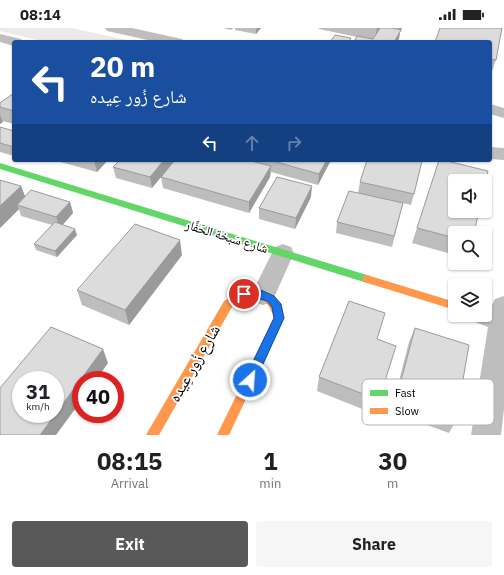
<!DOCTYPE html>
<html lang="en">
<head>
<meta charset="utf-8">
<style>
  :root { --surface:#fff; --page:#f6f6f6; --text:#202124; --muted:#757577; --accent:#595959 }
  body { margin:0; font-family:"IBM Plex Sans","Noto Naskh Arabic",sans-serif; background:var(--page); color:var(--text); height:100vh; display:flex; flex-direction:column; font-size:15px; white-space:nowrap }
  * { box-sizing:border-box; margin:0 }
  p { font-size:13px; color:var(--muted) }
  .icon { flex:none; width:22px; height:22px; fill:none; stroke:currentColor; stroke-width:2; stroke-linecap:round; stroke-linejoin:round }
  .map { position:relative; height:407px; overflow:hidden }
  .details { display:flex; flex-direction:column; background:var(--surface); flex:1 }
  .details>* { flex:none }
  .banner { position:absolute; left:12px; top:12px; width:480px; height:122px; border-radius:4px; box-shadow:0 1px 3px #0004; background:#1a4fa0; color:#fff; overflow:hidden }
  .buttons { position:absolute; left:448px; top:146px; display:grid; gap:8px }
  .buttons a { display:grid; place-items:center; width:44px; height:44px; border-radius:4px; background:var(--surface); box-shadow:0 1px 3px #0004; font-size:20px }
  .speed { position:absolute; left:12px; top:343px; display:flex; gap:8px; font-size:20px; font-weight:700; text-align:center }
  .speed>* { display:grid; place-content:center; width:52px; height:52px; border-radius:50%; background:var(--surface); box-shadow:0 1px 3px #0004; line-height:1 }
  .speed small { font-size:10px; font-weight:400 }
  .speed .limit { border:6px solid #d22; background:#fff; color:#111 }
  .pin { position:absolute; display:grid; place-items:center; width:34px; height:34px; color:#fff; margin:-17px; border:2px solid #fff; border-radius:50%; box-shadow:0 1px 4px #0007 }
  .me { position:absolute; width:44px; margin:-22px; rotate:26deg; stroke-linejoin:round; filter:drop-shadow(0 0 3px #0008) }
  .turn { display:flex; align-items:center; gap:14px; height:84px; padding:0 12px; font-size:18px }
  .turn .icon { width:52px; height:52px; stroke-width:2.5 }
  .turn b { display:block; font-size:28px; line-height:34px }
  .lanes { display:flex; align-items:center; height:38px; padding:0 12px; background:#0003; justify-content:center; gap:20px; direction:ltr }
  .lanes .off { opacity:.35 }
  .eta { display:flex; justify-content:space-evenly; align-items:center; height:68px; text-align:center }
  .eta b { font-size:24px; font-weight:700; line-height:28px }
  .cta { display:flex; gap:8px; margin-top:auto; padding:8px 12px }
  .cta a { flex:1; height:46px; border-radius:4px; background:var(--accent); color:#fff; font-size:16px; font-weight:700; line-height:46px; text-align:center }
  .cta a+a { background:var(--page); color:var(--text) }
  .status { display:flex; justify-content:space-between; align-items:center; height:28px; padding:0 20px; background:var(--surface); direction:ltr }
  .status svg { height:11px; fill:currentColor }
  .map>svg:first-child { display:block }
</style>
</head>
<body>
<div class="status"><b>08:14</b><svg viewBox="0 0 49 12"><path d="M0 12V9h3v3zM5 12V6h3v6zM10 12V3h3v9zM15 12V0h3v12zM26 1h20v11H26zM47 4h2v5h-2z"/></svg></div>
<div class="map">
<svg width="504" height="407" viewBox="0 0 504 407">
  <rect width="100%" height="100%" fill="#fff"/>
  <path fill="#eaeaea" d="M0 0H71L136 14H47L0 3Z"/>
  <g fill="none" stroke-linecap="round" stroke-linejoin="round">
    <g fill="#bebebe" fill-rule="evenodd">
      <path d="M105 0H132L182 11 184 14H157L107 3Z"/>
      <path d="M0 6 21 11 23 14H14V18L0 14Z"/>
      <path d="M490 76 504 80V90L490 86Z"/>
      <path d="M490 119 504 120V132L490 131Z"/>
      <path d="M283 216 291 219 294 225 272 274 263 277 254 274 251 267 275 219Z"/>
      <path d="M504 268V381L501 407H471L488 299 475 294 471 287H485V277L491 279 495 271Z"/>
    </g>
    <path fill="#63d668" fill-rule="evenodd" d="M0 135 367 247 370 248 372 251 370 254 367 255 0 141Z"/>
    <g fill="#ff974d" fill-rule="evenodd">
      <path d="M367 247 455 274V282L364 254 362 251 364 248Z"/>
      <path d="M252 262C271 262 279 273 284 290L229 407H217L274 290C266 264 251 266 232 279L159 407H146L224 273 240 264Z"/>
    </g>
  </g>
  <g fill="#bdbdbd">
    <path d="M223 0H233L231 2Z"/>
    <path d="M235 0H261L256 6 235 2Z"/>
    <path d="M319 0H402L400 4 399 11 354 14 357 9 319 1Z"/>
    <path d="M490 14 496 32 491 46H490Z"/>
    <path d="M14 65V96L2 93 3 94 0 96V75Z"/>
    <path d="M0 99 14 103V128L0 124Z"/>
    <path d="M53 132H108L97 144Z"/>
    <path d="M175 132H331L318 157 271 144 270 149 249 185 163 160 161 149Z"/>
    <path d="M175 132 152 160 116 150 113 139Z"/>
    <path d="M360 154 414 166 411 177 358 165Z"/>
    <path d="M21 158 25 169 70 174 73 185 62 197 77 207 57 229 36 222 34 216 52 197 21 188 19 181 0 200Z"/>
    <path d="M311 169 295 201 259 191V180Z"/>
    <path d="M403 175 392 219 336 205 337 194Z"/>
    <path d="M417 200 455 205V227L412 215Z"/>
    <path d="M182 227 129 297 82 277 77 262Z"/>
    <path d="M381 299 377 311 379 372 375 386 317 363 319 349Z"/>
    <path d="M415 300 456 392 449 405 391 384 409 314Z"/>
  </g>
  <g fill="#9a9a9a">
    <path d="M257 0H261L256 6V1Z"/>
    <path d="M377 0H382L375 12Z"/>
    <path d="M399 0H402L400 4 399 11 397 14H394L397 9Z"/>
    <path d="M0 87 3 94 0 96Z"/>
    <path d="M94 132H108L97 144Z"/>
    <path d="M164 132H175L152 160 150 149Z"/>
    <path d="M327 132H331L318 157 319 146Z"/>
    <path d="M271 138 270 149 249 185V174Z"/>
    <path d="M21 158 27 173 17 177 19 181 0 200V178Z"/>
    <path d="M312 158 311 169 295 201 296 190Z"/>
    <path d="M70 174 73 185 60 200 56 189Z"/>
    <path d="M75 201 77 207 57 229 55 223Z"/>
    <path d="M180 212 182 227 129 297 125 282Z"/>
    <path d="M103 321 108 335 96 352H81V373L56 407H40Z"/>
  </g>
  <g fill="#dcdcdc" stroke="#9a9a9a" fill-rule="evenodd">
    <path d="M380 0H392L401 2 394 14H354L357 8 373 11Z"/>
    <path d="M440 0H502L496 32 490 31V14H435Z"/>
    <path d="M335 7 351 10 349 14H330Z"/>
    <path d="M14 65V83L0 79V75Z"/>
    <path d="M0 99 14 103V119L0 115Z"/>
    <path d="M120 132H164L150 149 113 139Z"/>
    <path d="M175 132H247L271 138 249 174 161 149Z"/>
    <path d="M269 132H327L319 146Z"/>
    <path d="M367 132H415L422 133 414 166 360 154Z"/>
    <path d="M439 132H443L488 143 485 157V153H455V183H479L474 205H455V210L417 200Z"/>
    <path d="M277 149 312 158 296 190 259 180Z"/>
    <path d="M0 152 21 158 0 178Z"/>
    <path d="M31 162 70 174 56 189 17 177Z"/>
    <path d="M349 163 403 175 394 208 337 194Z"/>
    <path d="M55 194 75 201 55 223 34 216Z"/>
    <path d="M135 196 180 212 125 282 77 262Z"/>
    <path d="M349 273 385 285 377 311 396 318 379 372 319 349Z"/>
    <path d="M51 299 103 321 40 407H0V360ZM21 352H55V386H21Z"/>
    <path d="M415 300 469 317 456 392 396 371Z"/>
  </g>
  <path fill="#1a73e8" stroke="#114b97" d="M253 261 263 263 274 268 281 276 284 290 254 356 250 357 246 356 244 352 274 290 272 279 267 273 253 269H240L238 266 240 263Z"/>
  <g text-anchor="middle" stroke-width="3.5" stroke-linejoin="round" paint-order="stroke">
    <g font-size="13" fill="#000" stroke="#fff">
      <text transform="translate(227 208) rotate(17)" y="5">شارع سَبخة الحَفَّار</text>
    </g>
    <g font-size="16" fill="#000" stroke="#fff">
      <text transform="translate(194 335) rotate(-60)" y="6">شارع زُور عِيده</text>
    </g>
  </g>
  <rect x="362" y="351" width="132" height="46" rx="6" fill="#fff" stroke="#b2b2b2" stroke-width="1"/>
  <rect x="370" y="362" width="18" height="6" fill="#63d668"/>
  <rect x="370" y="380" width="18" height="6" fill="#ff974d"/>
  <g font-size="11" fill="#000">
    <text x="395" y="369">Fast</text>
    <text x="395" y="387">Slow</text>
  </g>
</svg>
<div class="buttons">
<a><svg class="icon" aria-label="sound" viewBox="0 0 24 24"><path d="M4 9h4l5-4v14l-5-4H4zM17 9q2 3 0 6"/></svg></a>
<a><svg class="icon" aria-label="search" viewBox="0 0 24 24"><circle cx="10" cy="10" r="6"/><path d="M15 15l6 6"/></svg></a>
<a><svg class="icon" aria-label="layers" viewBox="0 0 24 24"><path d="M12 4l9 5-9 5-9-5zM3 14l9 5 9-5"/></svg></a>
</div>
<div class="speed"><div>31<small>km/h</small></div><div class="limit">40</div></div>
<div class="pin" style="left:244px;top:266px;background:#d93025"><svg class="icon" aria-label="arrive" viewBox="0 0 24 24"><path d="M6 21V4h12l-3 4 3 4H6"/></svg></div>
<svg class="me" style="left:250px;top:352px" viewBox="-20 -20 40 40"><circle r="17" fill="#1a73e8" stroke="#fff" stroke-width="3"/><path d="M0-11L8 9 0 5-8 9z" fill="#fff"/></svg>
<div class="banner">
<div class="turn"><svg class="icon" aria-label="left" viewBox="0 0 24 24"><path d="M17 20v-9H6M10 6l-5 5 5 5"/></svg><div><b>20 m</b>شارع زُور عِيده</div></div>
<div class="lanes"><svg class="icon" aria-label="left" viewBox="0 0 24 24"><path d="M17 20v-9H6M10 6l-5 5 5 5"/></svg><svg class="icon off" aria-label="ahead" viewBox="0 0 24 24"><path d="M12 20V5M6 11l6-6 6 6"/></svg><svg class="icon off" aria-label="right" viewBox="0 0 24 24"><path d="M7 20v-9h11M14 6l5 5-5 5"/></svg></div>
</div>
</div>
<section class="details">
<div class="eta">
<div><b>08:15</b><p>Arrival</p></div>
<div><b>1</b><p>min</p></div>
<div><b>30</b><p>m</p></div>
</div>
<div class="cta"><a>Exit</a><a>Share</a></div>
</section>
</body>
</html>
